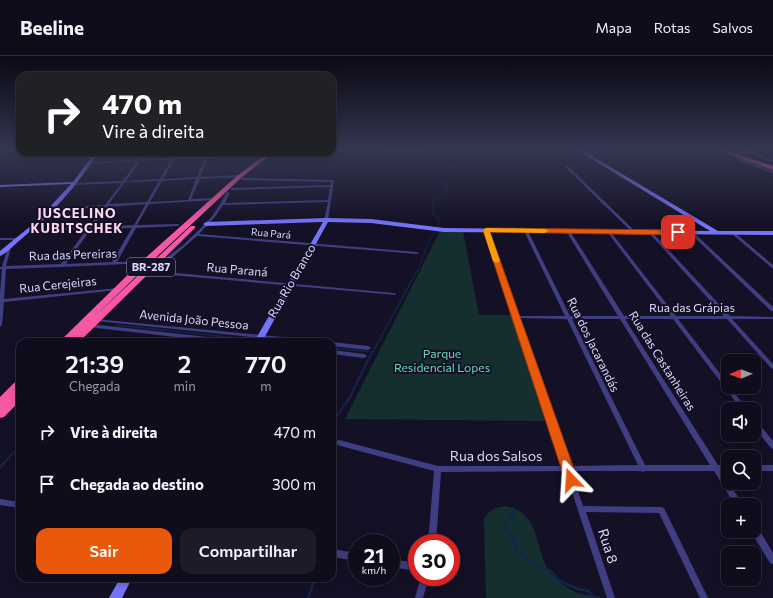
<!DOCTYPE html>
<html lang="pt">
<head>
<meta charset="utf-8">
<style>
  :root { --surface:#0f0c1c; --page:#1d1a29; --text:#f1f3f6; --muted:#9b9ba3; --line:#2f2c3b; --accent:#ea580c }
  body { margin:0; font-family:Commissioner,sans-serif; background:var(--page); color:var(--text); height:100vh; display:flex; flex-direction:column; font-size:15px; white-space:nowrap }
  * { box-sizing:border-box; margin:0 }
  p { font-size:13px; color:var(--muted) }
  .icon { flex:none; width:22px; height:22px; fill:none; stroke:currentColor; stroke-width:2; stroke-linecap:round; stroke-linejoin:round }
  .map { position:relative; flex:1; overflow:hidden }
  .details { position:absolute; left:16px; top:282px; width:320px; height:244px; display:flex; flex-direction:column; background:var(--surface); border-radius:12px; box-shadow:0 2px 10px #0003,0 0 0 1px var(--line) }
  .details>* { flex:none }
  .hud { position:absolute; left:16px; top:16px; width:320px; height:84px; border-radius:12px; box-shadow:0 2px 10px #0003,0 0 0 1px var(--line); background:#202124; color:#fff; overflow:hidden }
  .needle { width:26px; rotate:269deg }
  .controls { position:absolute; left:721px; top:298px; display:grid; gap:8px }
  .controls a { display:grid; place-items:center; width:40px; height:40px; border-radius:8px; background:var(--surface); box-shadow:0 2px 10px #0003,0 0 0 1px var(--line); font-size:20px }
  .speed { position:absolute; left:348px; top:478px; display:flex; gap:8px; font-size:20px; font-weight:700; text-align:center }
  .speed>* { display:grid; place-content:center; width:52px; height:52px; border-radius:50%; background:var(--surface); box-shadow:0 2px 10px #0003,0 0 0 1px var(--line); line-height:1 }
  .speed small { font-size:10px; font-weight:400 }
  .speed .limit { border:6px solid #d22; background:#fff; color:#111 }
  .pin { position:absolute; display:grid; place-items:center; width:34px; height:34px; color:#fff; margin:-17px; border-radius:8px; box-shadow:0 2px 6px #0006 }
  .me { position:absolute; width:44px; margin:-22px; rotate:340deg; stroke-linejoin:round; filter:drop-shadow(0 0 3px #0008) }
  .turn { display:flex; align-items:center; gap:14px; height:84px; padding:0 20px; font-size:18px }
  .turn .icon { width:52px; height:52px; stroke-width:2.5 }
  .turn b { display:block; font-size:28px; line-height:34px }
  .eta { display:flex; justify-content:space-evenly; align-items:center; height:68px; text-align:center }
  .eta b { font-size:24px; font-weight:600; line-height:28px }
  .button { display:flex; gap:8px; margin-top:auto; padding:8px 20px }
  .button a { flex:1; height:46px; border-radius:12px; background:var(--accent); color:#fff; font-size:16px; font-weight:600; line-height:46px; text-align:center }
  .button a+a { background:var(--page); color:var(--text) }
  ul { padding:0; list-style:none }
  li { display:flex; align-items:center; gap:12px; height:52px; padding:0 20px }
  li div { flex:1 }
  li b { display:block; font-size:15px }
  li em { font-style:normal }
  header { display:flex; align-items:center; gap:24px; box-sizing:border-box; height:56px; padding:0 20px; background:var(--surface); border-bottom:1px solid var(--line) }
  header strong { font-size:19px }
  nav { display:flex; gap:22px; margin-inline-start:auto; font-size:14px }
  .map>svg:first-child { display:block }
</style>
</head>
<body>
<header>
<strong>Beeline</strong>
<nav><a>Mapa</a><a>Rotas</a><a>Salvos</a></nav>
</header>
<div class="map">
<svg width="773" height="542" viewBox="0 0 773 542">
  <rect width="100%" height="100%" fill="#141025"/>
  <g fill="#142f2e">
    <path d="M440 175H463L479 259H511L545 365 345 363Z"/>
    <path d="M506 450C545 458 531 498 555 522 562 529 572 535 581 538 588 540 597 539 602 542H486L484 463C489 454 496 451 506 450Z"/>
  </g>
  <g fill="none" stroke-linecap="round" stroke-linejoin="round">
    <g stroke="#112749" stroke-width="1">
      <path d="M0 97 4 94"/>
      <path d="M417 216 430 183 436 175 439 166 438 161 433 159 432 154 434 144 443 139 447 134 445 130 447 128 438 123 439 117 472 103H489L505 94"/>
    </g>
    <g stroke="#112749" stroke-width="1.5">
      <path d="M116 269 256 284"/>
      <path d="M262 284 277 286"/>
      <path d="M332 292 372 296"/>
      <path d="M370 301 417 215"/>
    </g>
    <g stroke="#112749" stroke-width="2">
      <path d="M332 373 336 361 350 341 370 300"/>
      <path d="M3 408 14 396 20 394"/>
    </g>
    <g stroke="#112749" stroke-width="2.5">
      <path d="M0 411 4 407"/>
      <path d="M514 452 513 459 504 469C506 475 509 477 513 482 515 485 515 490 517 493 523 503 540 513 551 515L558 524 578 533 588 535 595 542"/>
      <path d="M308 542 315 522"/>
    </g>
    <g fill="#403e82" fill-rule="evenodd">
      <path d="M341 94H344L342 96 341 95Z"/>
      <path d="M360 94H389L460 97 461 98 460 99Z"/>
      <path d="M742 94H746L773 104V106Z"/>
      <path d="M208 96H210L209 100 268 97 269 98 268 99 208 102 200 121 240 119 242 120 240 121 200 123 191 143 214 142H215V144L149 148 137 169 178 168 180 169 178 170 136 172 117 206 146 205 148 206 147 207 62 211 6 213 4 243 118 232 120 233 118 234 4 246 2 269 0 271V237L2 213H0V211H2L8 190H9L11 191 6 210 61 208 87 173 29 175 27 174 28 173 89 171 104 151 52 154 50 153 52 152 105 149 122 127 74 129 72 128 74 127 123 125 137 105 90 108 89 107V106L206 100ZM205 102 197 121 163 123 174 104ZM171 104 160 123 126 125 140 105ZM196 123 188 144 150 146 162 125ZM159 125 147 146 109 148 125 126ZM146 148 134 169 93 171 107 151ZM132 172 112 206 66 208 91 173Z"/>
      <path d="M738 102 773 115V117L737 104V102Z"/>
      <path d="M566 110H568L635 175V177H633L566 112Z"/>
      <path d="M241 122 334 124 328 164 326 165 324 164 328 146 223 149 215 161 199 178 417 196 419 197 417 198 197 180 173 201 154 215 394 237 396 238V239L148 217V215L182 190 203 170 213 159 220 148 227 136 230 137 225 147 328 144 330 131 232 134 230 133 231 132 331 129V126L242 124H241Z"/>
      <path d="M485 173H486L488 174 517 260H565L524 175 526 174 528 175 570 260H618L566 175 568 174 570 175 624 260H671L608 177V175H610L676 260H724L649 177V175H651L730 260 773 261V263H732L773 308V313L771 312 727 263H678L728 328V331H730L747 353H741L673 263H625L718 409H728V415H722L728 425V427H729L743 449H735L714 415H645L643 416 641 415H571L583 450 661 451 664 452 708 542H700L659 457 586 456 615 542H607L565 415 441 416 436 487H428L434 415 337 389 336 387 337 385 339 384 438 410H563L484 174ZM518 262 567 263 638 409 569 410ZM572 263H620L710 409H645Z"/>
      <path d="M691 176H693L773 251V255H771L691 178Z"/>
      <path d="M732 176H734L773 209V212H772L732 178Z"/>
      <path d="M0 182H19L21 183 19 184H0Z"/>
      <path d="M95 263 314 284 317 286H298L97 265 95 264Z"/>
      <path d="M90 268 235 284 238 286H220L88 271V269Z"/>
      <path d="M332 286 368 290 371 292 368 294 332 290Z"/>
      <path d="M332 294 364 298 367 300 364 302 332 298Z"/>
      <path d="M754 364H756L773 385V393L771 392 754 371Z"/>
      <rect x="754" y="409" width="19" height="6"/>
      <path d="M0 443 20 446V452L0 449Z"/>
      <path d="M754 469 757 470 773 497V508L770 507 751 476 754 475Z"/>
      <path d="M332 493 357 497V505L332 501Z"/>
      <path d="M391 503 417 507V515L391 511Z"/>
      <path d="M421 521H429L423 542H415Z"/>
    </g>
    <g fill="#7573f8" fill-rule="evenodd">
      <path d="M577 94H582L718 175H773V179L444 176 371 167 328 166 262 286H254L323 166 206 170 203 168 206 166 326 162 371 163 444 172 710 175Z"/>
      <path d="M95 96H99C77 130 51 159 19 185 13 190 7 197 0 200V195L38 164 71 128 0 131V129L73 126Z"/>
      <path d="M120 522H132L122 542H109Z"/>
    </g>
    <g fill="#f758a5" fill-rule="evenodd">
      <path d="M716 94H724L773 110V114Z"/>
      <path d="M269 96H274L242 121 149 208 94 261 191 170H195V172L79 286H59L143 204 238 119Z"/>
      <path d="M20 324V334L18 336 20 335V345L4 361 0 362V341L16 325Z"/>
    </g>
  </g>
  <linearGradient id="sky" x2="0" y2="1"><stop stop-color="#0b0914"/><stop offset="0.55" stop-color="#343751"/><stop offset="1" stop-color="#343751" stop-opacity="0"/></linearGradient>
  <rect width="773" height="170" fill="url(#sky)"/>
  <path fill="#ea580c" stroke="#983908" d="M486 172 678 174 681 176 678 179 490 176 578 424 576 428 571 430 567 428 565 424 483 174Z"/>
  <path fill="#f59e0b" d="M486 172 545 173 548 175 545 177 490 176 500 205 496 207 493 205 483 174Z"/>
  <g text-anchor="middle" stroke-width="4" stroke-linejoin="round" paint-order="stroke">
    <g font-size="10" fill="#dbd7fd" stroke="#141025">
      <text transform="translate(271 177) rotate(5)" y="4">Rua Pará</text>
    </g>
    <rect fill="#141025" stroke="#9f9bbc" stroke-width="1" x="127" y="202" width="48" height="18" rx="3"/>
    <g font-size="11" font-weight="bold" fill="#dbd7fd">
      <text x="151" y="215">BR-287</text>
    </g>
    <g font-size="12" fill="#dbd7fd" stroke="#141025">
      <text transform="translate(73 199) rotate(-2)" y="4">Rua das Pereiras</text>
      <text transform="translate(237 214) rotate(5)" y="4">Rua Paraná</text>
      <text transform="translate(292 225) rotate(-60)" y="4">Rua Rio Branco</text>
      <text transform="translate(58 229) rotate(-6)" y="4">Rua Cerejeiras</text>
      <text x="692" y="256">Rua das Grápias</text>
      <text transform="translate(194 264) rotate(6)" y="4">Avenida João Pessoa</text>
      <text transform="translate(593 289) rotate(64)" y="4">Rua dos Jacarandás</text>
      <text transform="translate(662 305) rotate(58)" y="4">Rua das Castanheiras</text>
    </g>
    <g font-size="12" fill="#66dabc" stroke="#141025">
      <text x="442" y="302">Parque<tspan x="442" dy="14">Residencial Lopes</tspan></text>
    </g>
    <g font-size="13" font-weight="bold" letter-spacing="1" fill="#fdd9f0" stroke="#141025">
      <text x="77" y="162">JUSCELINO<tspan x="77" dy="15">KUBITSCHEK</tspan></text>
    </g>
    <g font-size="14" fill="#dbd7fd" stroke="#141025">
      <text x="496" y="405">Rua dos Salsos</text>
      <text transform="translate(608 490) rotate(72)" y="5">Rua 8</text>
    </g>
  </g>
</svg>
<div class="controls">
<a><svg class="needle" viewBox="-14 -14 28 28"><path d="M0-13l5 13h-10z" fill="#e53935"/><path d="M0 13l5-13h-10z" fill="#9b9ba3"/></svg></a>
<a><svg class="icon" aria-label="sound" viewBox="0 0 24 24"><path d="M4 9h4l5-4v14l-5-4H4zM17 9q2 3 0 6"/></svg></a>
<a><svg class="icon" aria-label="search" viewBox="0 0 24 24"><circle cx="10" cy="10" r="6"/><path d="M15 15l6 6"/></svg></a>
<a>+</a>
<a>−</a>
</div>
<div class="speed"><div>21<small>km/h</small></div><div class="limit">30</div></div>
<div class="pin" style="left:678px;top:176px;background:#d93025"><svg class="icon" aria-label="arrive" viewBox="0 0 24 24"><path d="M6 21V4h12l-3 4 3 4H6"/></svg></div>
<svg class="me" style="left:571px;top:424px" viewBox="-20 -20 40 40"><path d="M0-17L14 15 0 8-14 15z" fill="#ea580c" stroke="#fff" stroke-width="4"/></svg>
<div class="hud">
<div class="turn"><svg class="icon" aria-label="right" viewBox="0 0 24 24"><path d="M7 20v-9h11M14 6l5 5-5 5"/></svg><div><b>470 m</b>Vire à direita</div></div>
</div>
<section class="details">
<div class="eta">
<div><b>21:39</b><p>Chegada</p></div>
<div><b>2</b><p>min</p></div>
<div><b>770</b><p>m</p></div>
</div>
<ul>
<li><svg class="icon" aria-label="right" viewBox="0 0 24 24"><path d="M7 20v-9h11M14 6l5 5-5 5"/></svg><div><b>Vire à direita</b></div><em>470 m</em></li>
<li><svg class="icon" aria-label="arrive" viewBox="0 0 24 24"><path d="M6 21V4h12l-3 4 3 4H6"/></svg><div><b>Chegada ao destino</b></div><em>300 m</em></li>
</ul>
<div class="button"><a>Sair</a><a>Compartilhar</a></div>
</section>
</div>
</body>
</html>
